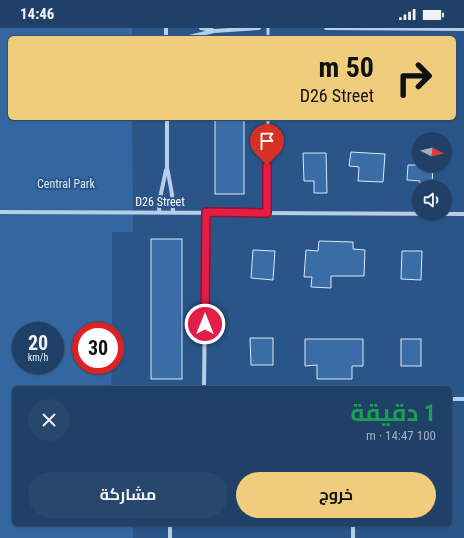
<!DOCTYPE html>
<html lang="ar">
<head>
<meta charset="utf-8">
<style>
  :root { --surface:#1f4067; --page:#27476d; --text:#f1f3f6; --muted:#a1afc0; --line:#3c597b; --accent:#f0cc7d }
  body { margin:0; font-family:"Roboto Condensed",Cairo,sans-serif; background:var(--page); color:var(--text); direction:rtl; height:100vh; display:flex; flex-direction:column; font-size:15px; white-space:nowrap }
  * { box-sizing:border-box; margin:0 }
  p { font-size:13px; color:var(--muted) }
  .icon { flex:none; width:22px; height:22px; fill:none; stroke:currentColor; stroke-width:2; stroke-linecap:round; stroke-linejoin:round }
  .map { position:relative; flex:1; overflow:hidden; direction:ltr }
  .details { position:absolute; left:12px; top:358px; width:440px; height:140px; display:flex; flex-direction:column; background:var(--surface); border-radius:6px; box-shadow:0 1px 3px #0004,0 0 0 1px var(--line); direction:rtl }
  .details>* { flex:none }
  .top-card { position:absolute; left:8px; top:8px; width:448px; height:84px; border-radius:6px; box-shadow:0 1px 3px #0004,0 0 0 1px var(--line); direction:rtl; background:#f0cc7d; color:#111; overflow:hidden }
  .needle { width:26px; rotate:97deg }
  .tools { position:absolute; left:412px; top:104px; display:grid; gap:8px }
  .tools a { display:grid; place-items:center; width:40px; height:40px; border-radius:50%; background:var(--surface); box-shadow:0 1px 3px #0004,0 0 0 1px var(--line); font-size:20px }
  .speed { position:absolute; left:12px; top:294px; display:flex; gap:8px; font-size:20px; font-weight:700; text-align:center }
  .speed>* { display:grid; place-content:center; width:52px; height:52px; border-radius:50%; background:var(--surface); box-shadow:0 1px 3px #0004,0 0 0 1px var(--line); line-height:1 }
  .speed small { font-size:10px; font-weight:400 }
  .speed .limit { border:6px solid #d22; background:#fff; color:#111 }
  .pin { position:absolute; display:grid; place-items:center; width:34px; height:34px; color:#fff; margin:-41px -17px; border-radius:50% 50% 50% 0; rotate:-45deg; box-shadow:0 0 4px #0007 }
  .pin .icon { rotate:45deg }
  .me { position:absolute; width:44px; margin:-22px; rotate:0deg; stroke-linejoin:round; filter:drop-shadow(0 0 3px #0008) }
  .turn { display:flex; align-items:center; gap:14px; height:84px; padding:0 16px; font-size:18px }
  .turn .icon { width:52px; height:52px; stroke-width:2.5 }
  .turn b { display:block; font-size:28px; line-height:34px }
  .round { display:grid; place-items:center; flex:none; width:42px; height:42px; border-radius:21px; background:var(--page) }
  .head { display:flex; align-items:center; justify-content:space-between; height:68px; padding:0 16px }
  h1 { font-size:24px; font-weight:700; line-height:30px; color:#1e9e55 }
  .cta { display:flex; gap:8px; margin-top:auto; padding:8px 16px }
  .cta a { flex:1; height:46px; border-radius:24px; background:var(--accent); color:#111; font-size:16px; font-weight:700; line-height:46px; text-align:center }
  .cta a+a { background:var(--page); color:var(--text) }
  .status { display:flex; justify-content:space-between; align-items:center; height:28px; padding:0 20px; background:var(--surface); direction:ltr }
  .status svg { height:11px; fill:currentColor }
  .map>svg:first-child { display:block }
</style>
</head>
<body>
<div class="status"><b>14:46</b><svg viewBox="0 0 49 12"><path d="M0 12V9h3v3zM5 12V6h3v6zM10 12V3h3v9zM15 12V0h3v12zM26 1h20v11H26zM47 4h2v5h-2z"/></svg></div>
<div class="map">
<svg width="464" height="510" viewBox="0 0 464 510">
  <rect width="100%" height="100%" fill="#295589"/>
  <path fill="#3467a1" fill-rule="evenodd" d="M0 0H132V10H10V90H132L133 204H112V303H81V337H112L111 360H14V496H133V510H0ZM21 303H55V337H21Z"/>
  <g fill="#3a6ca6" stroke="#dae8f7">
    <rect x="215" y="90" width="29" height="76"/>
    <path d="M351 124 385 126 383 154 358 153 359 139 349 138Z"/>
    <path d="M303 125H326L327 165H314V153H304Z"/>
    <path d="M408 137H433L432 159H420V153L407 152Z"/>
    <rect x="151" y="211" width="31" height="140"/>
    <path d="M319 213 353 214V221L365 222 364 248H331V260L311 259 312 249H304L306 222 318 223Z"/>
    <path d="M253 222 275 223 273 252 251 250Z"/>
    <path d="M402 223H422L421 252 401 251Z"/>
    <path d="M250 310H273V337H251Z"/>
    <path d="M305 311H363V338H352V351H317V337L305 338Z"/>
    <rect x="401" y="311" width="20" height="27"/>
  </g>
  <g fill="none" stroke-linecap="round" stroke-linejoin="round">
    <g stroke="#b7cee9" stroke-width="3">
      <path d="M268 10V0"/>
      <path d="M267 185 268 90"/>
    </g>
    <g stroke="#b7cee9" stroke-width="4">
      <path d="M201 0 212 2"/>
      <path d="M326 0 464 1"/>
      <path d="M166 10H185L214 3 259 0"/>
      <path d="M166 10V0"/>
      <path d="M167 90V139L172 166 173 184"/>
      <path d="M0 184 464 186"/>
      <path d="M159 184 160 170 166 142"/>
      <path d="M204 360 206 184"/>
      <path d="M450 371H464"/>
      <path d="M353 496V510"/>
      <path d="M170 510V496"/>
    </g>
  </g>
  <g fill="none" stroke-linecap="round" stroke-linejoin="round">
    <g stroke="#92132f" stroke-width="10">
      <path id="route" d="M205 296 206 184 267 185V137"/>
    </g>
    <use href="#route" stroke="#e11d48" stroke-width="7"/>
  </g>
  <g text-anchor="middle" stroke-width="4" stroke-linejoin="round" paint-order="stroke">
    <g font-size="12" fill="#dae8f7" stroke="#295589">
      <text x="66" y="160">Central Park</text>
    </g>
    <g font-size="12" fill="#fff" stroke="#295589">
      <text x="160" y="178">D26 Street</text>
    </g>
  </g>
</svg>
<div class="tools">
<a><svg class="needle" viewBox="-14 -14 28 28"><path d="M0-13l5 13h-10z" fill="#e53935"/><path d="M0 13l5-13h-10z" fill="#a1afc0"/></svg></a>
<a><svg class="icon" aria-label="sound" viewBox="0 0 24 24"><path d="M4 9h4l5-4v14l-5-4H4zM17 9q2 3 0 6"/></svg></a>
</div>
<div class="speed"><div>20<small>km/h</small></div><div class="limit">30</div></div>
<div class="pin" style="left:267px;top:137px;background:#d93025"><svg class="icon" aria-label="arrive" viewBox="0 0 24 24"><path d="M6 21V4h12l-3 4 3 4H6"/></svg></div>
<svg class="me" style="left:205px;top:296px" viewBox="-20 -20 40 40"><circle r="17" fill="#e11d48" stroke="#fff" stroke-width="3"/><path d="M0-11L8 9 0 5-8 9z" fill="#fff"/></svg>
<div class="top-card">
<div class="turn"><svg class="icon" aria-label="right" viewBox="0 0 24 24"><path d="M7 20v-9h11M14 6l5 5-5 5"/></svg><div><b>50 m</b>D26 Street</div></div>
</div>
<section class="details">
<div class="head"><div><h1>1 دقيقة</h1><p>100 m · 14:47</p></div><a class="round"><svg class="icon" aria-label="close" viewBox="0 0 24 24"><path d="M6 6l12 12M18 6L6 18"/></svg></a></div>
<div class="cta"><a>خروج</a><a>مشاركة</a></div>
</section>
</div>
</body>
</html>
